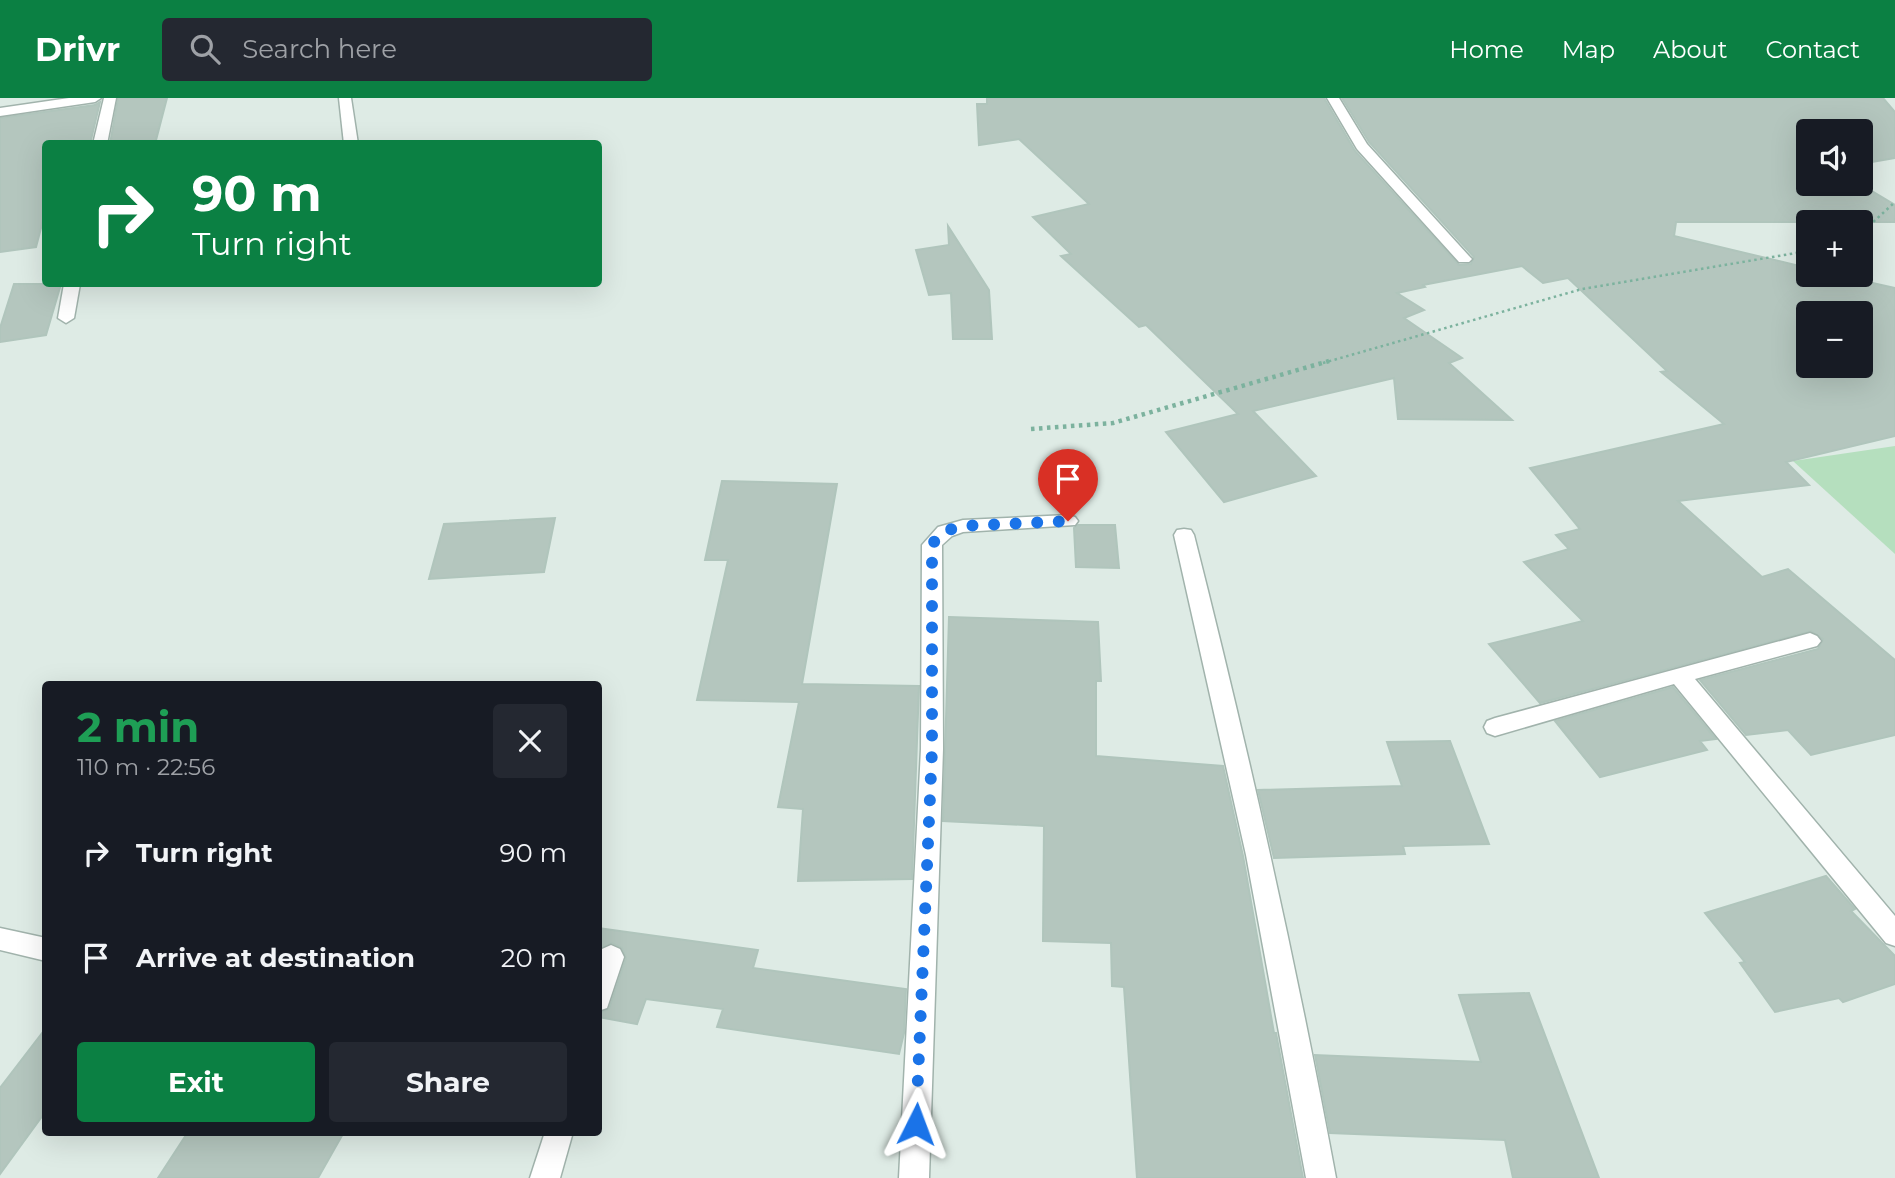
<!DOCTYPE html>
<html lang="en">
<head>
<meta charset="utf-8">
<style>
  :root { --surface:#171b24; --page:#242831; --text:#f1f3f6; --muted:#9ea1a6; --accent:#0b8043 }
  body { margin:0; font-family:Montserrat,sans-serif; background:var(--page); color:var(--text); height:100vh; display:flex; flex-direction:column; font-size:26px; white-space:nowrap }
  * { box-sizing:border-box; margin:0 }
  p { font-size:23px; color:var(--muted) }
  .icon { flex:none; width:38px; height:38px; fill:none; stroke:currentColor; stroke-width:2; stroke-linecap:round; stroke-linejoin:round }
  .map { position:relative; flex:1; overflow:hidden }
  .details { position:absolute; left:42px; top:583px; width:560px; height:455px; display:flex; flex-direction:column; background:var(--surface); border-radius:7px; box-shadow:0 7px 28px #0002 }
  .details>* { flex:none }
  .banner { position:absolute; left:42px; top:42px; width:560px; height:147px; border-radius:7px; box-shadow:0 7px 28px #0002; background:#0b8043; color:#fff; overflow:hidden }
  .buttons { position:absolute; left:1796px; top:21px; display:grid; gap:14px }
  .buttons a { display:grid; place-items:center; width:77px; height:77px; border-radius:7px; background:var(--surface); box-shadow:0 7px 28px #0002; font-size:35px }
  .pin { position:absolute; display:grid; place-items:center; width:60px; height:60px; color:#fff; margin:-72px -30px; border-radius:50% 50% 50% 0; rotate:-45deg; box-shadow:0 0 7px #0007 }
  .pin .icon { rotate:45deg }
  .me { position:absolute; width:77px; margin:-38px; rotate:3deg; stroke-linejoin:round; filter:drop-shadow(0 0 5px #0008) }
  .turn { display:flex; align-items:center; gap:24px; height:147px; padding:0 35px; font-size:32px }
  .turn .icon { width:91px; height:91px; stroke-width:2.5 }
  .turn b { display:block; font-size:49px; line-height:60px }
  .round { display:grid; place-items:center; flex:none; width:74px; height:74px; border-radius:7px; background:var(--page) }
  .overview { display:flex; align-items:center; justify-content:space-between; height:119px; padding:0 35px }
  h1 { font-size:42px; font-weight:700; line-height:52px; color:#1e9e55 }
  .cta { display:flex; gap:14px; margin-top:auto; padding:14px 35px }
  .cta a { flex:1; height:80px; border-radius:7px; background:var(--accent); color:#fff; font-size:28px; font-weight:700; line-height:80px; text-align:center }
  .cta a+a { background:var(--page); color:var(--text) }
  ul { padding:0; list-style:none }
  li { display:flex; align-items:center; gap:21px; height:105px; padding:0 35px }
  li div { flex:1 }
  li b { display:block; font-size:26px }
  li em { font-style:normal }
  header { display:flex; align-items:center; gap:42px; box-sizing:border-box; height:98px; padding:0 35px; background:var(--accent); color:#fff }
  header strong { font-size:33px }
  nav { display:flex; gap:38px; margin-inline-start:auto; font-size:24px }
  .search { width:490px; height:63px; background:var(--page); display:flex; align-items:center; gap:18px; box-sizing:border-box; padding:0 24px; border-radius:7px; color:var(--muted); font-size:26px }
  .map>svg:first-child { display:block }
</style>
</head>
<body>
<header>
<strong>Drivr</strong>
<div class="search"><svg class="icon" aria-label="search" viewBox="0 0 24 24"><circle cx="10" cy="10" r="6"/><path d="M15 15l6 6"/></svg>Search here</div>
<nav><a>Home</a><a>Map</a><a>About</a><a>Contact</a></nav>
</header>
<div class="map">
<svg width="1895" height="1080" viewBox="0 0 1895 1080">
  <rect width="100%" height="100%" fill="#deebe5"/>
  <path fill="#b5dfbe" d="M1895 348V456L1793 363Z"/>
  <g fill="#b4c6be" stroke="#b0c5bc" stroke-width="2" fill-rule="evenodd">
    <path d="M118 0H167L155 46H110Z"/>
    <path d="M987 0H1324L1355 53 1459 167 1471 166 1474 159 1369 44 1342 0H1883L1895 14V60L1860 66V33H1808V86H1860L1895 107V124H1676L1674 138 1808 170V177H1837L1895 190V338L1786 364 1809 387 1678 403 1762 479 1788 471 1895 562V637L1811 657 1788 632 1746 637 1700 582 1818 551 1823 541 1811 533 1540 605 1489 546 1583 523 1524 464 1569 451 1556 437 1580 431 1530 370 1724 326 1661 274 1667 273 1568 180 1543 185 1522 168 1423 187 1425 189 1397 195 1424 212 1404 220 1462 260 1449 265 1512 322 1398 321 1394 280 1253 313 1316 378 1224 404 1166 334 1238 316 1146 227 1139 229 1061 158 1071 156 1033 119 1089 106 1019 41 979 47 977 6H987ZM1808 215H1860V268H1808Z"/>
    <path d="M100 4 90 46H46V111L36 149 0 154V20L95 7Z"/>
    <path d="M948 128 989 192 992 241H953L951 195 929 197 916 152 949 147Z"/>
    <path d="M14 186H61L46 237 0 244V230Z"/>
    <path d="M722 383 837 386 802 586 919 588 912 781 798 783 803 711 778 709 799 604 697 602 728 462H705Z"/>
    <path d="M555 420 544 474 429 481 444 426Z"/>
    <path d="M1078 427H1115L1119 470 1076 469 1074 430Z"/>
    <path d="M949 519 1098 524 1101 583H1096V658L1223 668 1243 758 1274 935H1276L1303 1080H1137L1124 889 1112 888 1111 845 1043 843 1044 728 943 723Z"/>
    <path d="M1673 589 1716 641 1700 643 1707 652 1600 679 1555 623Z"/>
    <path d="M1450 643 1489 746 1403 748 1405 756 1274 760 1258 692 1402 688 1387 644Z"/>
    <path d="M1826 778 1855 811 1851 813 1895 858V886L1843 904 1839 900 1775 914 1740 865 1745 864 1705 815Z"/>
    <path d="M598 830 758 852 753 870 906 891 904 935 899 956 717 929 723 911 646 901 637 926 598 919V915L609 911 626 860 622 850 612 845 598 852Z"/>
    <path d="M1529 895 1599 1080H1513L1505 1042 1330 1035 1315 957 1481 964 1459 897Z"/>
    <path d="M46 930V1013L0 1076V990Z"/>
    <path d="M188 1034H344L318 1080H158Z"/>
  </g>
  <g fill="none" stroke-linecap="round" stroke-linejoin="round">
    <g stroke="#a1b3ac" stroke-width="3">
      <g id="minor">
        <path d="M69 0H101L95 4 0 18V10Z"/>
        <path d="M104 0H116L107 46H93Z"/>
        <path d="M339 0H351L358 46H344Z"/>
        <path d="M1327 0H1339L1367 46 1469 158 1472 161 1469 164H1459L1357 51Z"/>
        <path d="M64 186H80L74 220 66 225 58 220Z"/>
        <path d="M1068 417 1075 419 1078 423 1075 427 963 434 952 438 942 447 943 651 929 1080H899L921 651 922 447 938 429 963 422Z"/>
        <path d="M1184 431 1191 432 1194 437C1248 650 1296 864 1336 1080H1306L1246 757 1174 437 1177 432Z"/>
        <path d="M1810 535 1817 538 1821 543 1817 548 1695 581 1895 818V848L1886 845 1674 586 1495 638 1487 635 1484 629 1487 623 1495 620Z"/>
        <path d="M0 830 46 840V863L0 852Z"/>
        <path d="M611 847 620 851 624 859 607 910 598 913V858L602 851Z"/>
        <path d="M545 1034H573L560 1080H530Z"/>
      </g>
    </g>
    <g stroke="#7cb29e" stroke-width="2.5" stroke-dasharray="2.5 3.5" stroke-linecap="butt">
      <path d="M1860 136 1895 104"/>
      <path d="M1323 265 1582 191 1808 153"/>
    </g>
    <path stroke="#7cb29e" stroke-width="4.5" stroke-dasharray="3.5 4.5" stroke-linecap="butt" d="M1031 331 1113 325 1329 263"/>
    <use href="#minor" fill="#fff" fill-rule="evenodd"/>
  </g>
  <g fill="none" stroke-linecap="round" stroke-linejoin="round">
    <path stroke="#1a73e8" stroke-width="12" stroke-dasharray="0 21.6" d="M916 1026 932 652V447C940 434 949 431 964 428L1068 423"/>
  </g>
</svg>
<div class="buttons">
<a><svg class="icon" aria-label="sound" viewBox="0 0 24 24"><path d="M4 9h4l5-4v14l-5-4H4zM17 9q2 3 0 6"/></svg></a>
<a>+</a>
<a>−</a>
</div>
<div class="pin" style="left:1068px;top:423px;background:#d93025"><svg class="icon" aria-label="arrive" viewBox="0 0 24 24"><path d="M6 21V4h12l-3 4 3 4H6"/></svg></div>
<svg class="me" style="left:916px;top:1026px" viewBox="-20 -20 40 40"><path d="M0-17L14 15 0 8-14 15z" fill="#1a73e8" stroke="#fff" stroke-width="4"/></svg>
<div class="banner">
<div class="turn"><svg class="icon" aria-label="right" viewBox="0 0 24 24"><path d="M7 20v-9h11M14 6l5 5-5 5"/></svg><div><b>90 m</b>Turn right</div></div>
</div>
<section class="details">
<div class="overview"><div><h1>2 min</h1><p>110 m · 22:56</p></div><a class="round"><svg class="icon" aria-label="close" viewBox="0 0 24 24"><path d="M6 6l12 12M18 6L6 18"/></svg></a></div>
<ul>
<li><svg class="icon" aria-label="right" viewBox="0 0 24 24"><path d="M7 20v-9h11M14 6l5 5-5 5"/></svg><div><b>Turn right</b></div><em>90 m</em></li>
<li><svg class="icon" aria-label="arrive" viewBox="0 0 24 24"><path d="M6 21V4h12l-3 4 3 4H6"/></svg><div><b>Arrive at destination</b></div><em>20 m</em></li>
</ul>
<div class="cta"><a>Exit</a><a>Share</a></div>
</section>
</div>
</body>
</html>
